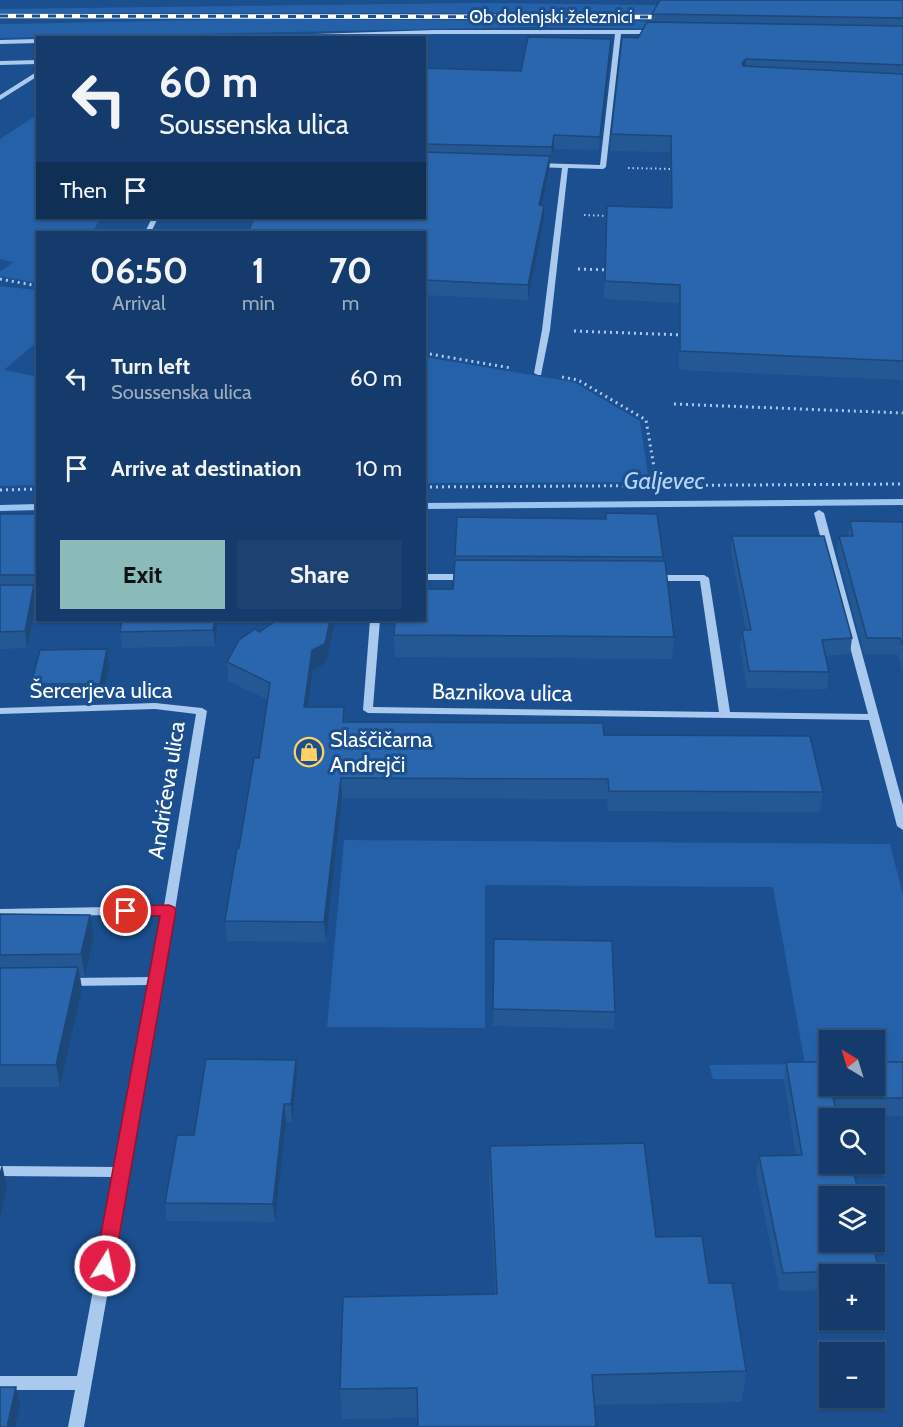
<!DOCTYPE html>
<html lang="en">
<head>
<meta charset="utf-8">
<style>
  :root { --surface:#143b6b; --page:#1d4271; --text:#f1f3f6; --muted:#9dadc1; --line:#33557e; --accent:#8bbbb9 }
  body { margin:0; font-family:Cabin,sans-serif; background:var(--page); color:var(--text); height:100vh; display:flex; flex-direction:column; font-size:22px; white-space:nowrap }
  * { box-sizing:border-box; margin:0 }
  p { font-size:20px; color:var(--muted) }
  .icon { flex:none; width:33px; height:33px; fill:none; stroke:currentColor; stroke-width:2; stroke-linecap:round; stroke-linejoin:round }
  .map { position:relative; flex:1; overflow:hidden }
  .panel { position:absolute; left:36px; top:231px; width:390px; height:390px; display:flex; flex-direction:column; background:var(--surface); border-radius:0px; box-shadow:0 2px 4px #0004,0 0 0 2px var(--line) }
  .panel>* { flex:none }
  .hud { position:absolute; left:36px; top:36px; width:390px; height:183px; border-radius:0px; box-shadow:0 2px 4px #0004,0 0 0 2px var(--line); background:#143b6b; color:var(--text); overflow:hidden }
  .needle { width:39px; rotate:322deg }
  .fabs { position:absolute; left:819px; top:1030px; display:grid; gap:12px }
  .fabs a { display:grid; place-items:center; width:66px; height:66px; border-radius:0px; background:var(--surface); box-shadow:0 2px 4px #0004,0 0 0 2px var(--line); font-size:30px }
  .pin { position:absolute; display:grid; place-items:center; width:51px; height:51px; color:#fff; margin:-26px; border:3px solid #fff; border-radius:50%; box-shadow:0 2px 6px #0007 }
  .me { position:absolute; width:66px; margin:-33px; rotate:10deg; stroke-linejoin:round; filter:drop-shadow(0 0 4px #0008) }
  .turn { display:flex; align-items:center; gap:21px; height:126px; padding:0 24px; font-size:27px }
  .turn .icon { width:78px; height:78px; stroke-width:2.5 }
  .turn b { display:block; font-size:42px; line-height:51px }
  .then { display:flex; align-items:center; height:57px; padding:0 24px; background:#0003; gap:12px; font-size:22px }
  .eta { display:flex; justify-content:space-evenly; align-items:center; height:102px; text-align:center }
  .eta b { font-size:36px; font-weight:700; line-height:42px }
  .primary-button { display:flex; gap:12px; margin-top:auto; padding:12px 24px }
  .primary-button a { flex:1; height:69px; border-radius:0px; background:var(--accent); color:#111; font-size:24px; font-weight:700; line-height:69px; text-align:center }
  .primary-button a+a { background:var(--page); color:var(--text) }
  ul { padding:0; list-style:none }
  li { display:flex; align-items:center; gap:18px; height:90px; padding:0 24px }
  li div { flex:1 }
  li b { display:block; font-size:22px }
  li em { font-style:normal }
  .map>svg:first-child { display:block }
</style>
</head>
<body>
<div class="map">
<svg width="903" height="1427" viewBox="0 0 903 1427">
  <rect width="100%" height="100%" fill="#1b4f8f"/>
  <g fill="#2461a8">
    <path d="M477 3 736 6 903 18 558 13H0V9Z"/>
    <path d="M258 19 757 22 903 32 529 27 0 38V24Z"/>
    <path d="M37 115 38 218H100L93 232H38L37 283 0 276V272L13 262 0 259V139Z"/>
    <path d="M0 286 37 290V342L4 370 34 376 37 373V485L0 486Z"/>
    <path d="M424 357 574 382 640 421 649 482 425 483Z"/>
    <path d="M344 840 890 844 903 895V1080H875L874 1041H830L829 1079H713L709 1065 805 1064 773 887 485 885V1028L327 1027Z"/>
  </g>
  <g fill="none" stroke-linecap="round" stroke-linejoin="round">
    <g fill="#9cc4f0" fill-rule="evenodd">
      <path d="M903 499V505L424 509V503Z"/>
      <path d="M38 504V510L0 511V505Z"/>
    </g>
    <g stroke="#a9c9ee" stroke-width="2" stroke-dasharray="1.5 3" stroke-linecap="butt">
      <path d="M628 168 674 169"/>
      <path d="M584 215 610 216"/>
    </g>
    <g stroke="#a9c9ee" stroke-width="3" stroke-dasharray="2 4" stroke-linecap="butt">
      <path d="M578 269 610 270"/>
      <path d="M0 279 38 286"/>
      <path d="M574 331 683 335"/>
      <path d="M424 353 511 368"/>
      <path d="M562 377 578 380 646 420 657 485"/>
      <path d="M674 404 903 413"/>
      <path d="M424 487 903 484"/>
      <path d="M0 490 38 489"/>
    </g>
    <g fill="#a9c9ee" fill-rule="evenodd">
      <path d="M435 30H655L658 32 655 34H621L606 167 603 169 568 168 550 330 541 375H538L534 373 542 330 562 168 536 167 533 165 536 163 600 165 615 34H435L285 38H197Z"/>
      <path d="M38 39V43L0 44V40Z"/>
      <path d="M38 60V64L0 65V61Z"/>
      <path d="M38 71V76L0 100V95Z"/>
      <path d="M152 218H158L151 232H145Z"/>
      <path d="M819 510 824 513 903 805V830L897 826 869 720 368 713 363 710 370 620H380L373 707 719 712 700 581H653L648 578 653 575H704L709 578 730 712 868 714 814 513Z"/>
      <path d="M424 574H467L472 577 467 580H424Z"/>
      <path d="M155 703 202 708 207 711 175 910 84 1427H68L75 1390H0V1376H77L114 1177 0 1176V1166L116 1167 149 985 69 986 65 985 63 982 65 979 69 978 151 977 162 914 0 917V909L164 906 196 714 155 709 0 714V708Z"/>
    </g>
    <g stroke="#fff" stroke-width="4.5">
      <path id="rail" d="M0 16 669 17"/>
    </g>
    <use href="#rail" stroke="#1b4f8f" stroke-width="3" stroke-dasharray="8" stroke-linecap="butt"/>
  </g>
  <g fill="#245895">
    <path d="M903 0V380L679 370V303L604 299 607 206 671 208 670 152 610 151 611 134 638 38 651 22 652 14Z"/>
    <path d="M611 39 599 150 554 149 551 161H550L549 170 542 206H544V220L528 300 424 295V68L521 71Z"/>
    <path d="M606 513 663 557 662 561 674 637 672 659 395 657 394 635 453 589 457 517 606 519Z"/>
    <path d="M0 514H38V591H35L37 601 27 648 0 649Z"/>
    <path d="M850 521 903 522V670L897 654H864L837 551 839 536H848Z"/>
    <path d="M732 536 852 638 850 654 825 656 829 672 827 689 747 688 740 646 742 630H746L731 552Z"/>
    <path d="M122 620H218L215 646 122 648 120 632Z"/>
    <path d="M107 649 109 666 102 700 34 701 31 684Z"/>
    <path d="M227 662 326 663 313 670 308 707H344L345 722 604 735 823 792 820 812 608 811 607 799 342 798 326 942 227 941 225 921 239 848 259 758 268 700 228 681Z"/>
    <path d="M0 914 94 936 85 976H80L82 989 60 1087H0Z"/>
    <path d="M494 939 615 1012 614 1029 493 1026Z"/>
    <path d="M786 1062H903V1116H838L879 1270 875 1288H874V1275H830V1290L780 1291 756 1174 759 1156 796 1155 784 1080Z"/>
    <path d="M297 1077 292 1122H286L275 1222 167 1221 165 1203 194 1135Z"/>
    <path d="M490 1146 656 1237 709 1283 746 1371 742 1402 594 1405 418 1418 342 1419 340 1389 495 1294 489 1176Z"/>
  </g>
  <g fill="#1d4779">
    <path d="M611 39V52L599 150 600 137Z"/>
    <path d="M746 59 745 75 742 63Z"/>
    <path d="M554 135V149L551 161 552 147Z"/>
    <path d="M550 156 549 170 539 220V205Z"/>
    <path d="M544 206V220L528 300V285Z"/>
    <path d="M34 585 37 601 27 648 25 631Z"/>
    <path d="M215 620H218L215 646 213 630Z"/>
    <path d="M330 620H335L326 663 313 670 305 727 304 707 312 650Z"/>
    <path d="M107 649 109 666 102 700 100 684Z"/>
    <path d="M341 778 342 798 326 942 324 922Z"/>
    <path d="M90 915 94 936 85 976 81 954Z"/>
    <path d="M78 967 82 989 60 1087 56 1065Z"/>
    <path d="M296 1060 297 1077 292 1122 291 1104Z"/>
    <path d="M284 1104 286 1122 275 1222 273 1204Z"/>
    <path d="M2 1164 7 1189 0 1217V1171Z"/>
    <path d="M16 1387 20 1405 15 1427H7Z"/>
  </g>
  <g fill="#2a66ad" stroke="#1d4779" stroke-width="1.5">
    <path d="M660 0H903V18L652 14Z"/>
    <path d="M647 22 903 26V65L746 59 742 63 743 66 903 74V361L680 351V285L605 281 607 206 672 208 671 136 611 134 622 37 638 38Z"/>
    <path d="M528 37 611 39 600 137 554 135 552 147 424 144V68L521 71Z"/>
    <path d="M424 152 550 156 539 205 544 206 528 285 424 280V232H248L254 218H424Z"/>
    <path d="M606 513 657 514 663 557 455 556 457 517 606 519Z"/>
    <path d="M0 514H38V570L36 575H0Z"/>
    <path d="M850 521 903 522V646L900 638H867L839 536H853Z"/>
    <path d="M732 536H824L852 638 822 640 829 672 749 671 742 630H751Z"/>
    <path d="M455 560 665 561 674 637 394 635 395 620H424V589H453Z"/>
    <path d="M0 585H34L25 631 0 632Z"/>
    <path d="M122 620H215L213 630 120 632Z"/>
    <path d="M277 620H330L325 644 312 650 304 707H344L343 722 603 723 604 735 810 736 823 792 609 791 608 779 341 778 324 922 225 921 237 848H239L254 758H259L270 683 227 662 239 640 255 629 259 632Z"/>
    <path d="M107 649 100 684H31L40 650Z"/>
    <path d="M0 914 90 915 81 954 0 955Z"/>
    <path d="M494 939 612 941 615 1012 493 1009Z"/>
    <path d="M78 967 56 1065H0V968Z"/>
    <path d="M206 1059 296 1060 291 1104H284L273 1204 165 1203 177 1135H194Z"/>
    <path d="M786 1062H830V1086H874V1062H903V1098H833L839 1119H830V1164H851L860 1197H830V1242H872L879 1270 783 1273 759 1156 802 1155Z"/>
    <path d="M644 1143 656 1237 702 1236 709 1283H732L746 1371 592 1375 596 1427H418L417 1388 340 1389 343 1297 497 1294 490 1146Z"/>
    <path d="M0 1387H16L7 1427H0Z"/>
  </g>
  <path fill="#e11d48" stroke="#92132f" stroke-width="1.5" d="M169 905 174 907 176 910 114 1266 111 1271 105 1274 98 1271 95 1266 160 916 121 915 119 911 121 907 126 906Z"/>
  <defs>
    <g id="shop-ring" transform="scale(1.5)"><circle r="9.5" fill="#1b4f8f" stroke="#ffd166" stroke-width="1.5"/><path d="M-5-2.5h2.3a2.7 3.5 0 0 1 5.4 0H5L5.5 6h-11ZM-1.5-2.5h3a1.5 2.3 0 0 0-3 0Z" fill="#ffd166"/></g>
  </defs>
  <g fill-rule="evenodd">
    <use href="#shop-ring" x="309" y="752"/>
  </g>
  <g text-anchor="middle" stroke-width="6" stroke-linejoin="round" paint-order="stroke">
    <g font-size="18" fill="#fff" stroke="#1b4f8f">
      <text x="551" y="23">Ob dolenjski železnici</text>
    </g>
    <g font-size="22" fill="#fff" stroke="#1b4f8f">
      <text x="101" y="698">Šercerjeva ulica</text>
      <text transform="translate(502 692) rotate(1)" y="8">Baznikova ulica</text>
      <text transform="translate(166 790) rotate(-81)" y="8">Andrićeva ulica</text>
    </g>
    <g font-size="22" fill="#fff" stroke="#1b4f8f" text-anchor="start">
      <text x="330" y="747">Slaščičarna<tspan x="330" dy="25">Andrejči</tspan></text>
    </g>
    <g font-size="24" font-style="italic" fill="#b5d3f5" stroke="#1b4f8f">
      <text x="664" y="489">Galjevec</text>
    </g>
  </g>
</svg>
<div class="fabs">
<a><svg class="needle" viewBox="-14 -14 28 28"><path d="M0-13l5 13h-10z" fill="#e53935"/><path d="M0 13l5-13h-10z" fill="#9dadc1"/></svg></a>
<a><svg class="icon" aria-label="search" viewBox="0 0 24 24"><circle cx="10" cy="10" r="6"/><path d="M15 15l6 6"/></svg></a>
<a><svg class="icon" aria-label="layers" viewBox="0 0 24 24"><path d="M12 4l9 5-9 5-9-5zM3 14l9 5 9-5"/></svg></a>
<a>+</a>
<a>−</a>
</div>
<div class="pin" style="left:126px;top:911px;background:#d93025"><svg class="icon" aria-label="arrive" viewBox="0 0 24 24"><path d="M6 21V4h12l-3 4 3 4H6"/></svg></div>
<svg class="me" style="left:105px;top:1266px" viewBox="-20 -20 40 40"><circle r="17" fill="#e11d48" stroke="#fff" stroke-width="3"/><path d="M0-11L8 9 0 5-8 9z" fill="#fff"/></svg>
<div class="hud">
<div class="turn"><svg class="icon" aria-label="left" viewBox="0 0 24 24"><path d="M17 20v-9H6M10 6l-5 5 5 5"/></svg><div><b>60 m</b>Soussenska ulica</div></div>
<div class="then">Then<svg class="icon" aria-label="arrive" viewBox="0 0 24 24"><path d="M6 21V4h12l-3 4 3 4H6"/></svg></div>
</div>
<section class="panel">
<div class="eta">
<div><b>06:50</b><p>Arrival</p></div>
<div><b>1</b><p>min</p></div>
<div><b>70</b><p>m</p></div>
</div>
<ul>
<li><svg class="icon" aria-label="left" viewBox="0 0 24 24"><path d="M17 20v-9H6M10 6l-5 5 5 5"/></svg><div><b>Turn left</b><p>Soussenska ulica</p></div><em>60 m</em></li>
<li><svg class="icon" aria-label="arrive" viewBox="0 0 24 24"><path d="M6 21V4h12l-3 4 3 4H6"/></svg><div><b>Arrive at destination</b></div><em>10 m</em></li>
</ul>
<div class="primary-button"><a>Exit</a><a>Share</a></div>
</section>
</div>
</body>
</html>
